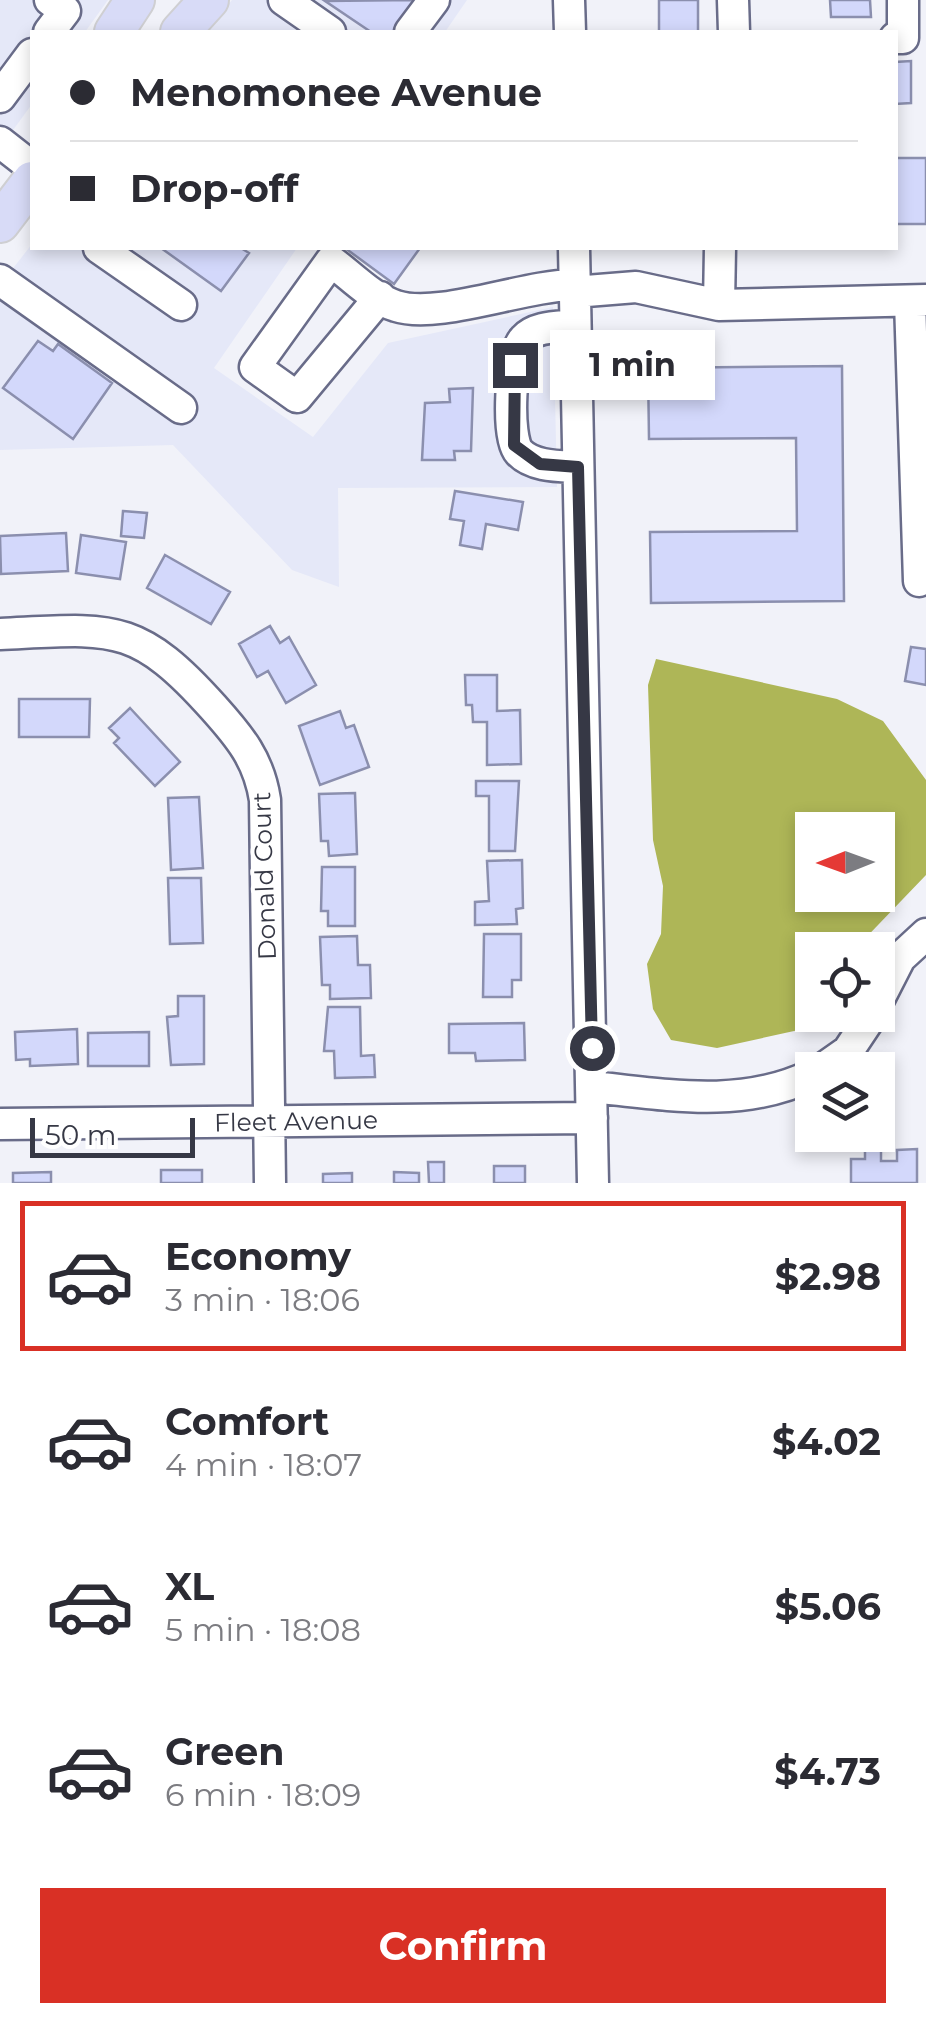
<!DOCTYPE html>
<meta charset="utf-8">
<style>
:root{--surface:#fff;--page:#f2f2f3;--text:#2b2b33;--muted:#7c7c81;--line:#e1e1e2;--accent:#d93025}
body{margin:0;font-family:Montserrat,sans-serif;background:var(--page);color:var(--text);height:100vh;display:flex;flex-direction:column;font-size:38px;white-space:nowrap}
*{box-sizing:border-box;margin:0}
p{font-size:32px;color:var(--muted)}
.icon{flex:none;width:55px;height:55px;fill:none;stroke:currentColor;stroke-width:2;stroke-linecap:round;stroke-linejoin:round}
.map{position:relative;height:1183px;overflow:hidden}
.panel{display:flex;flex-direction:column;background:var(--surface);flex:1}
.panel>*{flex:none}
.guide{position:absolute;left:30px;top:30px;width:868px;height:220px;border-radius:0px;box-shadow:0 5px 15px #0003;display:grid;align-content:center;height:220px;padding:0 40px;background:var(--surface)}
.needle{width:65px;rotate:269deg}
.buttons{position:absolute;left:795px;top:812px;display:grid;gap:20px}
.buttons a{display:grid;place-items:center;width:100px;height:100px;border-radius:0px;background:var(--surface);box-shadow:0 5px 15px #0003;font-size:50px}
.scale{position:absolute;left:30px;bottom:25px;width:165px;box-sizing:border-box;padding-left:10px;border:5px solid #363845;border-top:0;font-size:28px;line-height:35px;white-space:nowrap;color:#363845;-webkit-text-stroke:8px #fff;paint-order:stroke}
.end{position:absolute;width:45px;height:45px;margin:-22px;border:12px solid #363845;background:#fff;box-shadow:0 0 0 5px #fff}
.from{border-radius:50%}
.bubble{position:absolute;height:70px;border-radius:0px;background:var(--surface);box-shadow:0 5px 15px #0003;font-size:32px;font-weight:700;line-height:70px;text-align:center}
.guide b{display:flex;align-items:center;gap:35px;height:95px;font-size:38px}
.guide b+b{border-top:2px solid var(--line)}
.guide i{width:25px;height:25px;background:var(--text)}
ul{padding:18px 0 0;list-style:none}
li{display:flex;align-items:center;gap:30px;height:150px;margin:0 20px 15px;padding:0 20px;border:5px solid transparent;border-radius:0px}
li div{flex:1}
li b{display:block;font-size:38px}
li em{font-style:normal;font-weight:700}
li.active{border-color:var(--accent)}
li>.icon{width:90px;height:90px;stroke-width:1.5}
.primary-button{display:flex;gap:20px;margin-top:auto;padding:20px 40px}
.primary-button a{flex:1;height:115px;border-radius:0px;background:var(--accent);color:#fff;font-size:40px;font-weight:700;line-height:115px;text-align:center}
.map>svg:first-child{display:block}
.built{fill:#e5e8f8}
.water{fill:#aeb657;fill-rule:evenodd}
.building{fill:#d3d8fb;stroke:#8b8fae;stroke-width:2.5}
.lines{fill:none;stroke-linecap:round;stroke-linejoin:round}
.minor-casing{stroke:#696c89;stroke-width:35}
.major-casing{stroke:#cfcfd2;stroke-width:42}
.minor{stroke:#fff;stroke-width:30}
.major{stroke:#d8dbf7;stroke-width:38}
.route{stroke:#363845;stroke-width:12}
.labels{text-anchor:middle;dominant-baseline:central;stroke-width:8;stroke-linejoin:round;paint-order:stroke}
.street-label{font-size:25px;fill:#363845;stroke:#fff}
</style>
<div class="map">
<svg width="926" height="1183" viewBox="0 0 926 1183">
<rect width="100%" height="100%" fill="#f1f2f9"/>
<path class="built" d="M 0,0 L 108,0 L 85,32 L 32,32 L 32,104 L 0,148 Z
M 232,0 L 467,0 L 445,32 L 206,32 Z
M 32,244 L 32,248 L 297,248 L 214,368 L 313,437 L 388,343 L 553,307 L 557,487 L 338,488 L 339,587 L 292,570 L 173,445 L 0,450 L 0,285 Z"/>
<path class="water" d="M 656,659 L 837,699 L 883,721 L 926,780 L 926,875 L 854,950 L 812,950 L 812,1015 L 823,1015 L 817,1026 L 717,1048 L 671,1040 L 653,1009 L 647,964 L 661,934 L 663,886 L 653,840 L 648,685 ZM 812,830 L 878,830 L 878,895 L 812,895 Z"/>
<path class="building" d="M 415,0 L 393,32 L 371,32 L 325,1 Z
M 659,0 L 698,0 L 698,32 L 659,32 Z
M 830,0 L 870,0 L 871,17 L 831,17 Z
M 911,61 L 911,103 L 895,104 L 895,62 Z
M 895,158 L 926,158 L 926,224 L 895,224 Z
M 161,248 L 241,248 L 249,253 L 221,291 Z
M 345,248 L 420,248 L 394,284 Z
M 38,341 L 53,351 L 58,344 L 112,383 L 73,439 L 3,388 Z
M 842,366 L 844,601 L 651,603 L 650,532 L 797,531 L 796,438 L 649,439 L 648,368 Z
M 473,388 L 471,451 L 454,451 L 455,460 L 422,460 L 425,403 L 450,402 L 449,389 Z
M 455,491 L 523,502 L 518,530 L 486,524 L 482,549 L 460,545 L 464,521 L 450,519 Z
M 123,511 L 147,513 L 144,538 L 121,536 Z
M 66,533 L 68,571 L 1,574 L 0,536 Z
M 81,535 L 126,542 L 120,579 L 76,573 Z
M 165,555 L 230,592 L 211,624 L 147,588 Z
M 270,626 L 280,643 L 289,637 L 316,685 L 286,703 L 268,671 L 257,677 L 239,644 Z
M 911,647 L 926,649 L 926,685 L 905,681 Z
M 465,675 L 497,675 L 497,711 L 520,710 L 521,764 L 487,765 L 487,722 L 473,722 L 472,705 L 466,705 Z
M 19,699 L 90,699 L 89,737 L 19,737 Z
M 130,708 L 180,762 L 155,786 L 114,743 L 119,738 L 109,728 Z
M 340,711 L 346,728 L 354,725 L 369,767 L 320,785 L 299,726 Z
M 476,781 L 519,781 L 515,851 L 489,851 L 489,796 L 476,796 Z
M 355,793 L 357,854 L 329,856 L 328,841 L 321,841 L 319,794 Z
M 199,797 L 203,868 L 171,870 L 168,798 Z
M 522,860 L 523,908 L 516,909 L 517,924 L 475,925 L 475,902 L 489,901 L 487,861 Z
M 322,867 L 355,867 L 355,926 L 328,926 L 328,911 L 321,911 Z
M 168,878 L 201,878 L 203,943 L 170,944 Z
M 484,934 L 521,934 L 521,980 L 512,980 L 512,997 L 483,997 Z
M 357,936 L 358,965 L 370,965 L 371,998 L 330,999 L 330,985 L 322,985 L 320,937 Z
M 178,996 L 204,996 L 204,1064 L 171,1065 L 167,1017 L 178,1016 Z
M 328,1007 L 360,1007 L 361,1056 L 374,1055 L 375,1077 L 335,1078 L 334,1051 L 324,1051 Z
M 524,1023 L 525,1060 L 476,1061 L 475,1053 L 449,1053 L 449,1024 Z
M 77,1029 L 78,1064 L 30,1066 L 30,1059 L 16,1060 L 15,1032 Z
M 149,1032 L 149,1066 L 88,1066 L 88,1033 Z
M 865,1149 L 881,1149 L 881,1161 L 897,1161 L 897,1150 L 917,1149 L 917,1183 L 851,1183 L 851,1159 L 865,1159 Z
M 428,1162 L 444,1162 L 444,1183 L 429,1183 Z
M 494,1166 L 525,1166 L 525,1183 L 494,1183 Z
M 161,1170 L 202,1170 L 202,1183 L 161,1183 Z
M 51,1172 L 51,1183 L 13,1183 L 13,1173 Z
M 394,1172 L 419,1173 L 419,1183 L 394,1183 Z
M 352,1173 L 352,1183 L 323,1183 L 323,1174 Z"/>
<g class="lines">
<defs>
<path id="minor" d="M 284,0 L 330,32
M 569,0 L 570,32
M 733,0 L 734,32
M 49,32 L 65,11 L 50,0
M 410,32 L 434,0
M 895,38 L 903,38 L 903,0
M 0,97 L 32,54
M 0,142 L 32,167
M 99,248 L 181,305
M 574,248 L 593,1183
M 0,280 L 181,408
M 574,292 L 636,287 L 719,305 L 926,300
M 380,297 L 297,397 L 255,367 L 331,261 C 350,275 373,299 396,306 C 438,320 525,285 574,285
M 910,301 L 919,581
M 719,305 L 720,248
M 575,325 C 559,327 535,326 524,339 C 510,353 506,438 519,452 C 533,467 560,466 578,467
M 0,634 C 111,629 135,620 213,707 C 240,737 259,760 265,800 L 270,1183
M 878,1001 L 900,958 L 926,934
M 821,1070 L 848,1051 L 872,1015
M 593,1087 C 668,1095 742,1109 812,1075
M 0,1124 L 592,1118"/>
<path id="major" d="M 114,32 L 135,0
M 180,32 L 209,0
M 0,223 L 32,181"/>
</defs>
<use href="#minor" class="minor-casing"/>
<use href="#major" class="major-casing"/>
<use href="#minor" class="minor"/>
<use href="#major" class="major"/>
</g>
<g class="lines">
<path class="route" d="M 515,365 L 514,445 L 540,464 L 578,467 L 592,1048"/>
</g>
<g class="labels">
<g class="street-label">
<text transform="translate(264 876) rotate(-92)">Donald Court</text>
<text transform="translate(296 1121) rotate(-1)">Fleet Avenue</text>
</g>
</g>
</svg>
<div class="buttons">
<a><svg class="needle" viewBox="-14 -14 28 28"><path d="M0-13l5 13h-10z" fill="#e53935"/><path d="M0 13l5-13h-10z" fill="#7c7c81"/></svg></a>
<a><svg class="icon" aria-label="locate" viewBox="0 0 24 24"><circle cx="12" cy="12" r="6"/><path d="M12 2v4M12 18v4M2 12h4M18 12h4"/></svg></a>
<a><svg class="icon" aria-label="layers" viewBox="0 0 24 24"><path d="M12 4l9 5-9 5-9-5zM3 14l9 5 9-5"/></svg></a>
</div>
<div class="scale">50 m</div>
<i class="end from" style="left:592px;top:1048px"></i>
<i class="end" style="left:515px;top:365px"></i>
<div class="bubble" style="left:550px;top:330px;width:165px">1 min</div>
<div class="guide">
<b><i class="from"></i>Menomonee Avenue</b>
<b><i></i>Drop-off</b>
</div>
</div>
<section class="panel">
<ul>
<li class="active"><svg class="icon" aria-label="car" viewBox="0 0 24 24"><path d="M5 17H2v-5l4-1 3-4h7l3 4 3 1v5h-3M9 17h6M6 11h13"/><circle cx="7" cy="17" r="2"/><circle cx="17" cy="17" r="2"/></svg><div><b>Economy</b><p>3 min · 18:06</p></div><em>$2.98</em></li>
<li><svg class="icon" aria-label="car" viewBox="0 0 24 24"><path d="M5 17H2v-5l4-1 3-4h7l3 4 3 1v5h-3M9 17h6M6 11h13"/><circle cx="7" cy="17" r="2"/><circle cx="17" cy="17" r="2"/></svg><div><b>Comfort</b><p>4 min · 18:07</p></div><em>$4.02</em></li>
<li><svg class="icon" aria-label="car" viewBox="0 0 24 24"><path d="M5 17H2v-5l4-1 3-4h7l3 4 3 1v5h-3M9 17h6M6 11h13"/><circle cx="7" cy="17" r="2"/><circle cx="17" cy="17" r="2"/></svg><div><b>XL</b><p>5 min · 18:08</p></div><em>$5.06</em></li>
<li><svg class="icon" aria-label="car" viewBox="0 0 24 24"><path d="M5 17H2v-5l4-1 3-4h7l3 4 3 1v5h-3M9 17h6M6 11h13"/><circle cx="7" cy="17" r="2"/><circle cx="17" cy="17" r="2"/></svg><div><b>Green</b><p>6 min · 18:09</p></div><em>$4.73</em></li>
</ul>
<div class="primary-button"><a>Confirm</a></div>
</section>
